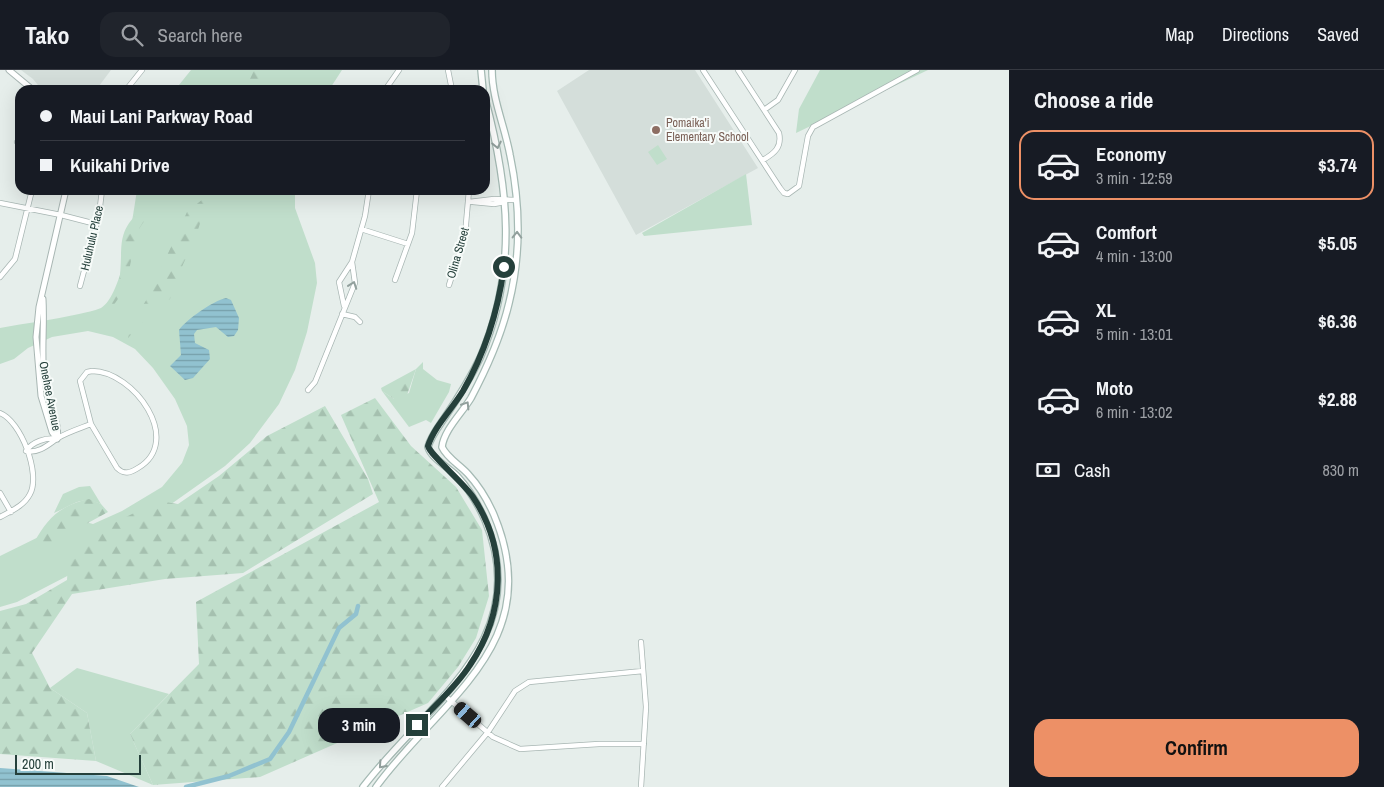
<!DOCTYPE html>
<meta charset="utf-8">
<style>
:root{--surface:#171b24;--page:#20242c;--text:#f1f3f6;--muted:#9ea1a6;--line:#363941;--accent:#ed9066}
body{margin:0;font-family:"Archivo Narrow",sans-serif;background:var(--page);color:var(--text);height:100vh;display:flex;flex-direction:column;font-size:19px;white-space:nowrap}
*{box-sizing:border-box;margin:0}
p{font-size:16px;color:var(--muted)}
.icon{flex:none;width:28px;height:28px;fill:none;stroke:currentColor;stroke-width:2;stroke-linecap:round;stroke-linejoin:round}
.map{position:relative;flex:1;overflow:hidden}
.sheet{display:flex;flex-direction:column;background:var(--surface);width:375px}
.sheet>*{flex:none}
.guide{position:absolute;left:15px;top:15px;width:475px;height:110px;border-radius:15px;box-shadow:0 5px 20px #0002;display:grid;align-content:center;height:110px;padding:0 25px;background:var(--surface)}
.scale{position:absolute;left:15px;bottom:12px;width:126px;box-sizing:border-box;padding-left:5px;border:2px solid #25403b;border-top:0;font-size:14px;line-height:18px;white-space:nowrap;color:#25403b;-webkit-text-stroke:4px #f7fbf9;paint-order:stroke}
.end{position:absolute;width:22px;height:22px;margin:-11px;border:6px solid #25403b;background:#fff;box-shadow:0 0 0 2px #fff}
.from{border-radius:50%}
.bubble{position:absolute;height:35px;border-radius:15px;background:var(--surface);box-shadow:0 5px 20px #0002;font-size:16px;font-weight:700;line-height:35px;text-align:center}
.car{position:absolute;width:15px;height:30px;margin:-15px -8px;border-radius:6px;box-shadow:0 0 4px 1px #0007;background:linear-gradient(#222 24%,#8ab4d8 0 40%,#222 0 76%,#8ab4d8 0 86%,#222 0)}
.guide b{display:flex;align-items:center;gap:18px;height:48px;font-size:19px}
.guide b+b{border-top:1px solid var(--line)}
.guide i{width:12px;height:12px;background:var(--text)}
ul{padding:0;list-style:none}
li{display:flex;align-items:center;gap:15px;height:70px;margin:0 10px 8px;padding:0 15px;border:2px solid transparent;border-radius:15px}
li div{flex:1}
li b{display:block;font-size:19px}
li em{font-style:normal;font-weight:700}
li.current{border-color:var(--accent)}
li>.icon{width:45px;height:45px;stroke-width:1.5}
h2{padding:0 25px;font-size:22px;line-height:60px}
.pay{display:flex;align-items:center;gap:12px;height:55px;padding:0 25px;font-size:19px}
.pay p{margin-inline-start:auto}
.action{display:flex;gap:10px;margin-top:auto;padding:10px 25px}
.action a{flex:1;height:58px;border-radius:15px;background:var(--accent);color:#111;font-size:20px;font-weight:700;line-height:58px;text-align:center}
header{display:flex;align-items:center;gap:30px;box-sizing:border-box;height:70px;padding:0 25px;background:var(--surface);border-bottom:1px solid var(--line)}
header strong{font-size:24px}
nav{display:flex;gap:28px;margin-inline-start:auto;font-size:18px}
.search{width:350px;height:45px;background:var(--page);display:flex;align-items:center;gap:12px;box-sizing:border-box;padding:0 18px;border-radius:15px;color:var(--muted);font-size:19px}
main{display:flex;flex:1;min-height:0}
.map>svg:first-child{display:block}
.built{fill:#d4deda}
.green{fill:#c0decb}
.forest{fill:url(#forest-firs)}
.water{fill:url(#water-rules)}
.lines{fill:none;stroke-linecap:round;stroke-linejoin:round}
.canal{stroke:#91c2d0;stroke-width:4.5}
.minor-casing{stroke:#a8b6b3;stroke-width:6}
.tertiary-casing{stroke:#a8b6b3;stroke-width:7}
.secondary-casing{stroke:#a5bab4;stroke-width:8}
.minor{stroke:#fff;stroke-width:4.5}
.tertiary{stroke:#fff;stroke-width:5}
.secondary{stroke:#fff;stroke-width:5.5}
.oneway{stroke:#92a09d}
.route{stroke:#25403b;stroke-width:6}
.education-dot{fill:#8d6e63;stroke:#f7fbf9;stroke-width:2}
.labels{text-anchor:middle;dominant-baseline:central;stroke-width:4;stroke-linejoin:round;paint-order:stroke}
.education-label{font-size:12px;fill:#785e54;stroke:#f7fbf9;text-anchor:start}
.street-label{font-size:12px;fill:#25403b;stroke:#f7fbf9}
</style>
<header>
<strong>Tako</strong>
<div class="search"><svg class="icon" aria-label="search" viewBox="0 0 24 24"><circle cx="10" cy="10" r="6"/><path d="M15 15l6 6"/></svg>Search here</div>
<nav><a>Map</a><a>Directions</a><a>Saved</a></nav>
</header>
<main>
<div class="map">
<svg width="1009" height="717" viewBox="0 0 1009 717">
<defs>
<pattern id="forest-firs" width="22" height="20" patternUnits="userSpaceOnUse" patternTransform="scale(1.25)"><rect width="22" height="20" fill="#c0decb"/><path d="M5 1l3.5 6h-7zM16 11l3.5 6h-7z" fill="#a5c0af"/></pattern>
<pattern id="water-rules" width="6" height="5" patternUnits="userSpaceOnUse" patternTransform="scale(1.25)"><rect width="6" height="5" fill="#91c2d0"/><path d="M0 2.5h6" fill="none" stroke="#769faa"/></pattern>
</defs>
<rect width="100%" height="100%" fill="#e6eeeb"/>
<path class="built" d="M 21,0 L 111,0 L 96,20 L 42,20 L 33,9 Z
M 589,0 L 695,0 L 758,98 L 636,165 L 557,21 Z"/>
<path class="green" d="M 191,0 L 342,0 L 329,20 L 175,20 Z
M 820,0 L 928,0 L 796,63 L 799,39 Z
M 658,75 L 667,89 L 657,95 L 648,82 Z
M 746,104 L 752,155 L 644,166 L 642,163 Z
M 137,120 L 295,120 L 295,138 L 315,193 L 317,213 L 307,262 L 295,300 L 279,334 L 250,373 L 225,396 L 75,502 L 17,532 L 0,537 L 0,486 L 75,449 L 93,454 L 122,441 L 162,417 L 182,393 L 189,375 L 187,356 L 175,329 L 153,298 L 135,279 L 113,267 L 88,261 L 52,267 L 28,278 L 14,289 L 0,294 L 0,258 C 26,253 53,250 79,244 C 86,242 94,241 101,238 C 123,225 133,145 137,120 Z
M 423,292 L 423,299 L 437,310 L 451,314 L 449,322 L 431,353 L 426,350 L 409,357 L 382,321 L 394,329 L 409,323 L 416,299 Z
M 90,416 L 101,434 C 80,425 73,435 54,443 L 63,424 L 79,417 Z
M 77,598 L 169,624 L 130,664 L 153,715 L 96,691 L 87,643 L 50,618 Z"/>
<path class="forest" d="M 254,0 L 268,0 L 262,20 L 245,20 Z
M 214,120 L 225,120 L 203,144 L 196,166 L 175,212 L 170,229 L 156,237 L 128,268 L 128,258 L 147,229 L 187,142 Z
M 144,137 L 149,144 C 145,151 139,157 137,164 C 129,191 130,224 106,242 C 112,231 119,218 120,205 C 123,172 116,162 144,137 Z
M 416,299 L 405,331 L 394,329 L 382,321 L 381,318 Z
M 375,328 L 411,376 L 456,417 L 482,460 L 489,526 L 476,568 L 458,597 L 428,633 L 260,707 L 153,715 L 130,664 L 199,594 L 196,532 L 379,432 L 341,345 Z
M 325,336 L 368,409 L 373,424 L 243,503 L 165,509 L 72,524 L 32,583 L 50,618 L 87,643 L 96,691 L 0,684 L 0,541 L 26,534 L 67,510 L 68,494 L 106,457 L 158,431 L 178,434 L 219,406 L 267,366 Z
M 89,429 L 101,434 L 108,442 L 66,465 L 60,475 L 45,481 L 34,473 C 47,448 61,435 89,429 Z"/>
<path class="water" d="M 226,228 L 231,230 L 239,248 L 238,260 L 234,266 L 228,267 L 216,257 L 197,260 L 194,264 L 195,273 L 209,280 L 210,289 L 193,308 L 185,310 L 170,296 L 181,285 L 179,260 C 187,249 213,231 226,228 Z
M 0,698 L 107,706 L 139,717 L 0,717 Z"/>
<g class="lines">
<path class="canal" d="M 186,717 L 229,706 L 270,689 L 289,662 L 339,558 L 356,544 L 358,536"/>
<defs>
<path id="minor" d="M 448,0 L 452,20
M 703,0 L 780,118 L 784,123 L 788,124 L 799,116 L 808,66 L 813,57 L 917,0
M 738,0 L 779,63 C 782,77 775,83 763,90
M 126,20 L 142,0
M 385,20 L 399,0
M 764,40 L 778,30 L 795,0
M 17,72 L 20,75
M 469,132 L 494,129 L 516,130
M 473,132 L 494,134 L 505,132
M 0,133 L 61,145 L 96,154
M 361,159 L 408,174
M 0,207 L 15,189 L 32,120
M 395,210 L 412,163 L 417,120
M 449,215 L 465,165 L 469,120
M 80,216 L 99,145 L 102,120
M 344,236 L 339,212 L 352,192 L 365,146 L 369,120
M 342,244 L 355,247 L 360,252
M 92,301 C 134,301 184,371 138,398 C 130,403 124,405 117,398 L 91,354 L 80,311 L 87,302 Z
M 308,320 L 315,312 L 355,213 L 352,192
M 0,343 C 21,351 41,404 30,424 C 24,436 11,441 0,447
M 57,369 C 46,367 32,372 26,381 C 39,384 49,374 58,368 C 68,362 81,358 91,354
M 0,423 L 11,442
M 641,572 L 646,637 L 641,717
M 444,625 L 493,667 L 520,679 L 599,674 L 644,674
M 442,717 L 488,662 L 515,621 L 529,612 L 643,601"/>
<path id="tertiary" d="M 9,0 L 33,20
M 43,229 C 45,263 39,293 48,327 C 51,341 60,354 57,369
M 57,369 L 52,362 L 41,326 L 36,267 L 39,237 L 66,120"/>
<path id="secondary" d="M 481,0 L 483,20
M 363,717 C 426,634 536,570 485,450 C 478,434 469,419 457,406 C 448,397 431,388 428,377 C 431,366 439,356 445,347 C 458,328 470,309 480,288 C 518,200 509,118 485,28
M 376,717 C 440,629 548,574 494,445 C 488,431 479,416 468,404 C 460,395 447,388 442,377 C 444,360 462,343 471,328 C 487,298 501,267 509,233 C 521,185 520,133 510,85 C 505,57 492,29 492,0"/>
</defs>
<use href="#minor" class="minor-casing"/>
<use href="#tertiary" class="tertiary-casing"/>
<use href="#secondary" class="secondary-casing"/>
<use href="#minor" class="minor"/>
<use href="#tertiary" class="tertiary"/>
<use href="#secondary" class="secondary"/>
</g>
<defs><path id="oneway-chevron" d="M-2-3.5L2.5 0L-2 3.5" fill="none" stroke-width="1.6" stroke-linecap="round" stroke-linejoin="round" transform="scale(1.25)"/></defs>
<g class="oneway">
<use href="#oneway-chevron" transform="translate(497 75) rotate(78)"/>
<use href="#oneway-chevron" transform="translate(517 165) rotate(-89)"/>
<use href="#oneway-chevron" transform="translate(353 215) rotate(-70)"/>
<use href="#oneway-chevron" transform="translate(466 335) rotate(-58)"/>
<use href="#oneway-chevron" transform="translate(382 695) rotate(132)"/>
</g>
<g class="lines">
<path class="route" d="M 417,655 C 434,636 456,617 470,595 C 505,543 508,480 473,427 C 464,413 430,385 428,376 C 434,357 452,339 463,321 C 485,283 498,241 504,197"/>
</g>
<circle class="education-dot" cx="656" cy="60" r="5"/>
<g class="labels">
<g class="education-label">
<text x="666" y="53">Pomaika'i<tspan x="666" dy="14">Elementary School</tspan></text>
</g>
<g class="street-label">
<text transform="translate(92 168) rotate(-77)">Huluhulu Place</text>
<text transform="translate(458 183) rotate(-74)">Olina Street</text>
<text transform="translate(50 326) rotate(79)">Onehee Avenue</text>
</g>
</g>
</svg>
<div class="scale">200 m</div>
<i class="end from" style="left:504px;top:197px"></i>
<i class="end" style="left:417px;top:655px"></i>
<div class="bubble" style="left:318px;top:638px;width:82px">3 min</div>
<i class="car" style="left:468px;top:645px;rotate:311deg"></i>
<div class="guide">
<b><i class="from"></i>Maui Lani Parkway Road</b>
<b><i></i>Kuikahi Drive</b>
</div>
</div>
<section class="sheet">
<h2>Choose a ride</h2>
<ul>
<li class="current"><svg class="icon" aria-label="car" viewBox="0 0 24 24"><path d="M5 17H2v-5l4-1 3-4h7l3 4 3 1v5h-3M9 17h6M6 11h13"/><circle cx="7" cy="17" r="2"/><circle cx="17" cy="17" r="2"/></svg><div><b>Economy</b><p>3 min · 12:59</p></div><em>$3.74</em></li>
<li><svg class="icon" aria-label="car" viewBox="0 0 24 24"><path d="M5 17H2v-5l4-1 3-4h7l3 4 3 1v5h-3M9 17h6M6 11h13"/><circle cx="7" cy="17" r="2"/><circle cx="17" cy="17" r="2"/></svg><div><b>Comfort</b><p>4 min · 13:00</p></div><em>$5.05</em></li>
<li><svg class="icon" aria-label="car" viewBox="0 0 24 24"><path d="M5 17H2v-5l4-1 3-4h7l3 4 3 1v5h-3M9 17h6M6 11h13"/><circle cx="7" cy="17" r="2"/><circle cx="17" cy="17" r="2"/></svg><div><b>XL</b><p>5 min · 13:01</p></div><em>$6.36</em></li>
<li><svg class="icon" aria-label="car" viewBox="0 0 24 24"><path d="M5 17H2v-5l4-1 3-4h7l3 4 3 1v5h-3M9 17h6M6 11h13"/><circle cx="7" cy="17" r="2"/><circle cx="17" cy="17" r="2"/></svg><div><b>Moto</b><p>6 min · 13:02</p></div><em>$2.88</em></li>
</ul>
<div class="pay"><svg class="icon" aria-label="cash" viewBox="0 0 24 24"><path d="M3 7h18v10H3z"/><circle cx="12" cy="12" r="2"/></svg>Cash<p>830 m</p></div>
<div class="action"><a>Confirm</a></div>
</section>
</main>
